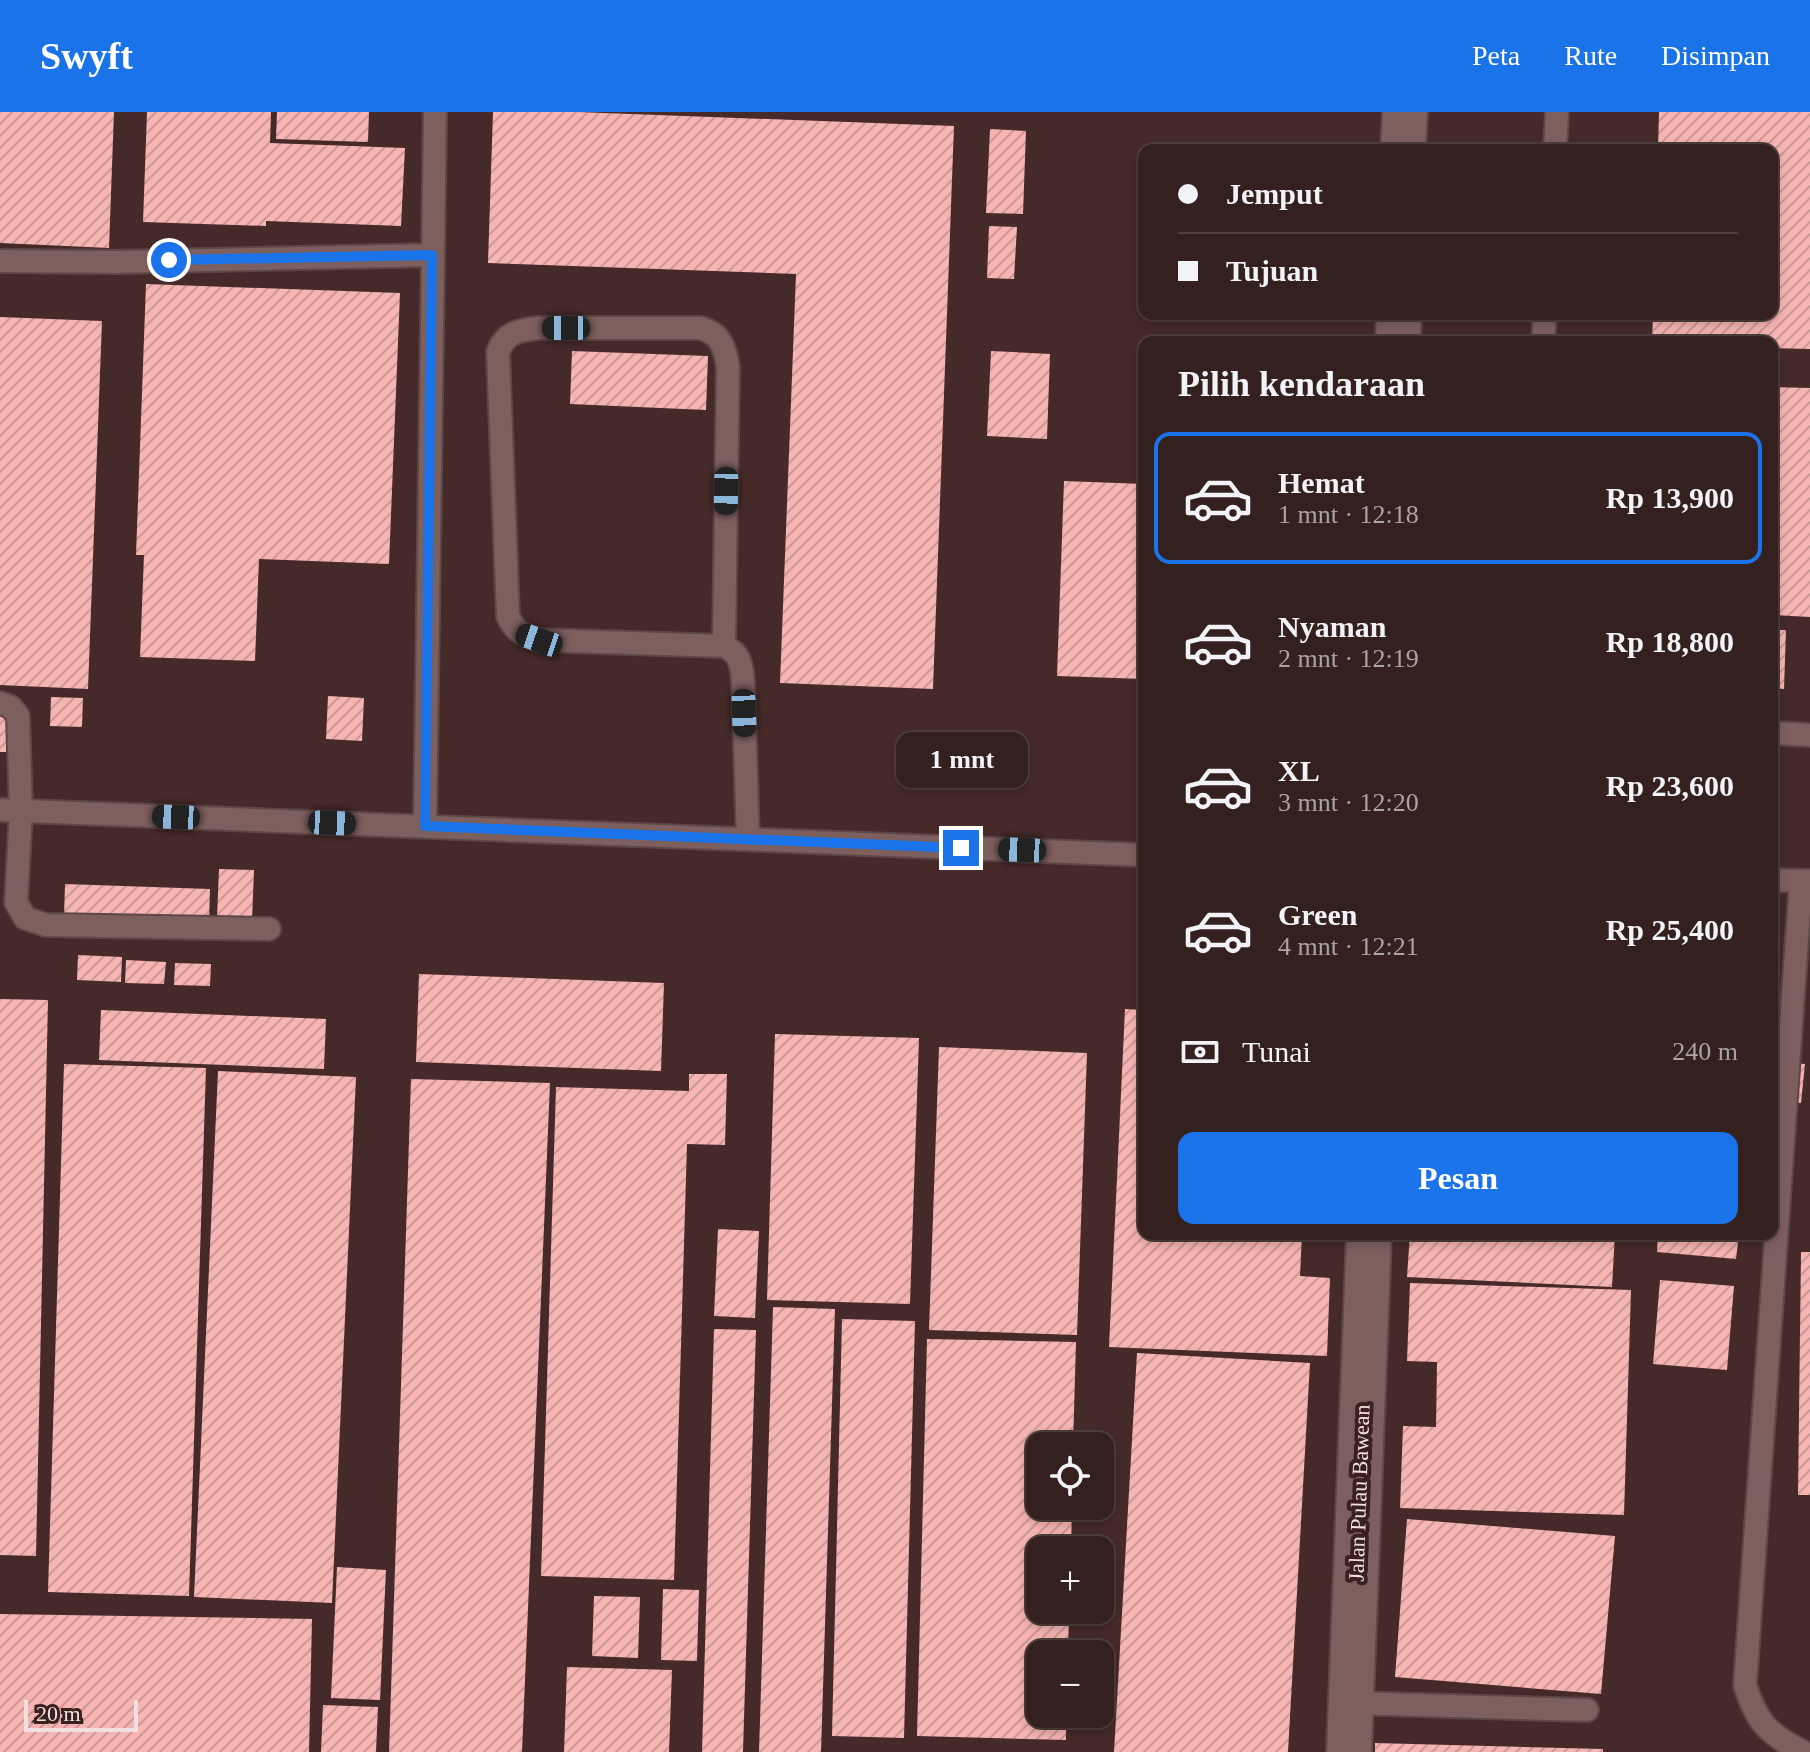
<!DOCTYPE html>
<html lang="id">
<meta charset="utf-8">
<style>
:root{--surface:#34201f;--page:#3c2828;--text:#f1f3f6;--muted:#a9a3a4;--line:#4e3e3d;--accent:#1a73e8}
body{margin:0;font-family:"Times New Roman",serif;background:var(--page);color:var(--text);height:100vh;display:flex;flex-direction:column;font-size:30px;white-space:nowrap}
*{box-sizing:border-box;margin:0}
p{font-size:26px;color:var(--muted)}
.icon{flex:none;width:44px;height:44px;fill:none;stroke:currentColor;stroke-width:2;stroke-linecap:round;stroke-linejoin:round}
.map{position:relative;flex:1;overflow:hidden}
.side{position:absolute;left:1138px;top:224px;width:640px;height:904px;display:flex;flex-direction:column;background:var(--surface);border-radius:16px;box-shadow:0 4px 12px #0003,0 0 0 2px var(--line)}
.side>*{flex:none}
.banner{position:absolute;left:1138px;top:32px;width:640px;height:176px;border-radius:16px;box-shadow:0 4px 12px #0003,0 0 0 2px var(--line);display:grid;align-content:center;height:176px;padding:0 40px;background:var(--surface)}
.buttons{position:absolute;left:1026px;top:1320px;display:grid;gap:16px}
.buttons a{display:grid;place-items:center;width:88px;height:88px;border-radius:16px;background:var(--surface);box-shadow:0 4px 12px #0003,0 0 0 2px var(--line);font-size:40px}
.scale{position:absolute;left:24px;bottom:20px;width:114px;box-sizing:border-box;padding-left:8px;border:4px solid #f2e0df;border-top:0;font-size:22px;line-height:28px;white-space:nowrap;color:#f2e0df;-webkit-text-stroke:6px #3a2020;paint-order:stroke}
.end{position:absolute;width:36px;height:36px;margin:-18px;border:10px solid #1a73e8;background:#fff;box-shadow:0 0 0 4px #fff}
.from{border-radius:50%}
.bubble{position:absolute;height:56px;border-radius:16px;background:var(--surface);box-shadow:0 4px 12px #0003,0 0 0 2px var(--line);font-size:26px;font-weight:600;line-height:56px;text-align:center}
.car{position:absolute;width:24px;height:48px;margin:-24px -12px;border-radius:10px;box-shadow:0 0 6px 2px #0007;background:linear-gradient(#222 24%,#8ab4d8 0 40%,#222 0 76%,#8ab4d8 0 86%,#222 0)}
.banner b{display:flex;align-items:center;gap:28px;height:76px;font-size:30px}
.banner b+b{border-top:2px solid var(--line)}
.banner i{width:20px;height:20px;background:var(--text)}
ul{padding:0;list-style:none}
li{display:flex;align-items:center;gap:24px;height:132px;margin:0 16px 12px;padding:0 24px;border:4px solid transparent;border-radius:16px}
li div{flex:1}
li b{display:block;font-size:30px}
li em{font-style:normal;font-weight:600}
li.active{border-color:var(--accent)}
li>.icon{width:72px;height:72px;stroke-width:1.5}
h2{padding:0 40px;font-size:36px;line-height:96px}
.pay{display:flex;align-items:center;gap:20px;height:88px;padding:0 40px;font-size:30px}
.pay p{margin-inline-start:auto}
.primary-button{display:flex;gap:16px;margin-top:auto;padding:16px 40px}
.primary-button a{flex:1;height:92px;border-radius:16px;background:var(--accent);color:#fff;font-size:32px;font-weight:600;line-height:92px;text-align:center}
header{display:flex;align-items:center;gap:48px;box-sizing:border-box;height:112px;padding:0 40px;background:var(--accent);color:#fff}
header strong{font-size:38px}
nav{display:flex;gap:44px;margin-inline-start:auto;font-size:28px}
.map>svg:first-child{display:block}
.building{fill:url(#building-hatch)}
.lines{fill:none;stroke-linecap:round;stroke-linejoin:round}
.service-casing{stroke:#5e4847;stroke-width:26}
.minor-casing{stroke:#5e4847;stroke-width:48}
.service{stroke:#7d5f5e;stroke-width:22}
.minor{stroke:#7d5f5e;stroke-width:44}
.route{stroke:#1a73e8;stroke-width:10}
.labels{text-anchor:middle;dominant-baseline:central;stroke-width:8;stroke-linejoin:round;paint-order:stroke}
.street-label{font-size:22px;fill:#f2e0df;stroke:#3a2020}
</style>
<header>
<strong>Swyft</strong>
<nav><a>Peta</a><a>Rute</a><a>Disimpan</a></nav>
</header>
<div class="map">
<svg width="1810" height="1640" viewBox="0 0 1810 1640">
<defs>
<pattern id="building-hatch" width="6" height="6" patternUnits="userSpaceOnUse" patternTransform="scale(2)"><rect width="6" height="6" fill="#f6b4b2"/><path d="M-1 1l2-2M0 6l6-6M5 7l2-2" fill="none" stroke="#cb9896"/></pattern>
</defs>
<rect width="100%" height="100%" fill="#452a29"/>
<path class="building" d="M 0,0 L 114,0 L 109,136 L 0,131 Z
M 147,0 L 271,0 L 270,31 L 405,36 L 401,114 L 266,109 L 266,114 L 143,110 Z
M 277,0 L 369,0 L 368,30 L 276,27 Z
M 493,0 L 578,0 L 954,14 L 933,577 L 780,571 L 796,162 L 488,151 Z
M 1659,0 L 1810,0 L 1810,237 L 1772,236 L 1772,230 L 1652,230 L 1653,202 L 1772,202 L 1772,38 L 1658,38 Z
M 990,17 L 1026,19 L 1023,102 L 986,101 Z
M 989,114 L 1017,115 L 1014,167 L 987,166 Z
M 146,172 L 400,181 L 389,452 L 259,447 L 255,549 L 140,545 L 144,443 L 136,443 Z
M 0,205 L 102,209 L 88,577 L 0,573 Z
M 572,239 L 708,244 L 706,298 L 570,292 Z
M 991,239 L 1050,242 L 1047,327 L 987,324 Z
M 1772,275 L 1810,276 L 1810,505 L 1772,503 Z
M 1064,369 L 1144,372 L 1144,567 L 1057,564 Z
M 1772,518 L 1786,518 L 1784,577 L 1772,576 Z
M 328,584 L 364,586 L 362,629 L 326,627 Z
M 51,585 L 83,586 L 82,615 L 50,614 Z
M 0,599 L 7,599 L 6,640 L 0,640 Z
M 219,757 L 254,758 L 252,808 L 217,806 Z
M 65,772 L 210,777 L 209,810 L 64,805 Z
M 78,843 L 122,845 L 121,870 L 77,868 Z
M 126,848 L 166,850 L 164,872 L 125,871 Z
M 175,851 L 211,852 L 210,874 L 174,873 Z
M 419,862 L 664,871 L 661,959 L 416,950 Z
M 0,887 L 48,888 L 36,1444 L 0,1443 Z
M 1125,897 L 1144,898 L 1144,1122 L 1302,1122 L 1300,1164 L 1330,1166 L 1327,1244 L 1109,1235 Z
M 101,898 L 326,907 L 324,957 L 99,948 Z
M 775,922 L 919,926 L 910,1192 L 767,1188 Z
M 939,935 L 1087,941 L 1077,1223 L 929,1218 Z
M 1792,951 L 1805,952 L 1801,991 L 1788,990 Z
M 64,952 L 206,956 L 189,1484 L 48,1480 Z
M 218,959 L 356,965 L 332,1491 L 194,1485 Z
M 689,962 L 727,962 L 725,1033 L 687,1032 L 674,1468 L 541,1464 L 556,975 L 689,979 Z
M 411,967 L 550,971 L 522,1640 L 389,1640 Z
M 718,1117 L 759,1119 L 755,1206 L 714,1204 Z
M 1410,1122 L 1615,1122 L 1612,1175 L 1407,1165 Z
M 1658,1122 L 1739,1122 L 1736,1147 L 1657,1140 Z
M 1801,1140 L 1810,1140 L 1810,1383 L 1798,1383 Z
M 1660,1168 L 1734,1174 L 1727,1258 L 1653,1252 Z
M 1410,1171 L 1631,1178 L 1624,1403 L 1400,1396 L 1403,1314 L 1436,1315 L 1437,1250 L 1407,1249 Z
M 773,1195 L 835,1197 L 821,1640 L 759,1640 Z
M 842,1207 L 915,1209 L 904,1626 L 832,1624 Z
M 714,1217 L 756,1218 L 743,1640 L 702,1640 Z
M 927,1227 L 1076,1230 L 1073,1334 L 1040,1334 L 1040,1394 L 1072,1394 L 1071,1438 L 1040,1438 L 1040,1498 L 1069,1498 L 1068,1542 L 1040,1542 L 1040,1602 L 1066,1602 L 1066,1628 L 917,1624 Z
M 1137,1241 L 1310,1251 L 1288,1640 L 1114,1640 Z
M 1407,1407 L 1615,1424 L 1601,1582 L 1395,1565 Z
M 337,1455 L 386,1458 L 380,1588 L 331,1586 Z
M 663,1477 L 699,1478 L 697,1549 L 661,1548 Z
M 594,1484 L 640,1485 L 638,1546 L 592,1544 Z
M 0,1502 L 312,1507 L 309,1640 L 0,1640 Z
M 567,1555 L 672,1558 L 669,1640 L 564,1640 Z
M 323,1593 L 378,1595 L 376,1640 L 321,1640 Z
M 1375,1631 L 1603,1637 L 1603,1640 L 1375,1640 Z"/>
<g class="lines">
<defs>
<path id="service" d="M 1555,38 L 1557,0
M 0,149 L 115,150 L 432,143
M 1543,230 L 1545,202
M 724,534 L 728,255 C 725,236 721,221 700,216 L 539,216 C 520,218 505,220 498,240 L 508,504 C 515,520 523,523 539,528 L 724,534 C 741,542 741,552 743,569 L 748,727
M 0,591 L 11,595 L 18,604 L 21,699 L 16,790 L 25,806 L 46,813 L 269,817
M 1772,621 L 1810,623
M 0,698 L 1144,743
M 425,714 L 435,0
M 1772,768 L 1810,769
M 1801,769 L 1745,1573 C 1757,1611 1768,1622 1803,1640
M 1351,1591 L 1587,1598"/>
<path id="minor" d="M 1403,38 L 1405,0
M 1398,230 L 1399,202
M 1349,1640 L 1369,1122"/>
</defs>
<use href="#service" class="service-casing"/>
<use href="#minor" class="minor-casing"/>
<use href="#service" class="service"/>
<use href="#minor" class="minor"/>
</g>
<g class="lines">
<path class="route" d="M 169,148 L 432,143 L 425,714 L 961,736"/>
</g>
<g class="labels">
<g class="street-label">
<text transform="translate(1359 1381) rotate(-88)">Jalan Pulau Bawean</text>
</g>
</g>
</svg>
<div class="buttons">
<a><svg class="icon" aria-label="locate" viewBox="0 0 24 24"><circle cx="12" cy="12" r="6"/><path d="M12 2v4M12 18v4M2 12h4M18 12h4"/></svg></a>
<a>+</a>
<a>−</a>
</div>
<div class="scale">20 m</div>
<i class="end from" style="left:169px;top:148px"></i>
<i class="end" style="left:961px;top:736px"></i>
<div class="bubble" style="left:896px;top:620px;width:132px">1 mnt</div>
<i class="car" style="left:566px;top:216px;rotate:270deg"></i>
<i class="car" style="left:726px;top:379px;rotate:181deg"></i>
<i class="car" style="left:539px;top:528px;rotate:289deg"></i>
<i class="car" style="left:744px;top:601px;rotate:178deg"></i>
<i class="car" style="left:176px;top:705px;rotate:272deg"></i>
<i class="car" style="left:332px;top:711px;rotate:92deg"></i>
<i class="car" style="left:1022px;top:738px;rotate:272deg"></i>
<div class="banner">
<b><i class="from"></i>Jemput</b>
<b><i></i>Tujuan</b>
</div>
<section class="side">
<h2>Pilih kendaraan</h2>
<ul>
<li class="active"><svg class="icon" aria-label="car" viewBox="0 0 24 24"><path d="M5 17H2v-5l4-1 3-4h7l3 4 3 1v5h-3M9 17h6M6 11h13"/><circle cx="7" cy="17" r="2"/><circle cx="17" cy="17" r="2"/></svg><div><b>Hemat</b><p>1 mnt · 12:18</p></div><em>Rp 13,900</em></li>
<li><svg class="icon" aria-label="car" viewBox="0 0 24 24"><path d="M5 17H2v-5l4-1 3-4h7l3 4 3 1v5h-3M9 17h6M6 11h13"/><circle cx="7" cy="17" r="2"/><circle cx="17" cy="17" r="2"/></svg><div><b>Nyaman</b><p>2 mnt · 12:19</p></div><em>Rp 18,800</em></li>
<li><svg class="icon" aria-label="car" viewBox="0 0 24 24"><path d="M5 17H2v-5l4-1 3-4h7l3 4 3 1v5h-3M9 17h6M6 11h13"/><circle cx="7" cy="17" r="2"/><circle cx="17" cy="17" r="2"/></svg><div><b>XL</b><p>3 mnt · 12:20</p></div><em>Rp 23,600</em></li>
<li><svg class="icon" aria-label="car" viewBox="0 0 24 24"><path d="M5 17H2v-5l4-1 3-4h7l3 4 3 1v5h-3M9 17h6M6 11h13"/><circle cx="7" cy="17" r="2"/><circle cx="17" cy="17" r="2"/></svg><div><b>Green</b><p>4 mnt · 12:21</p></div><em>Rp 25,400</em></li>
</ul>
<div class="pay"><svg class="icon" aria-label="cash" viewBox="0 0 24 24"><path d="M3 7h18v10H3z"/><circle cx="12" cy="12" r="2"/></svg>Tunai<p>240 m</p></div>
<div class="primary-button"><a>Pesan</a></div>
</section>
</div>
